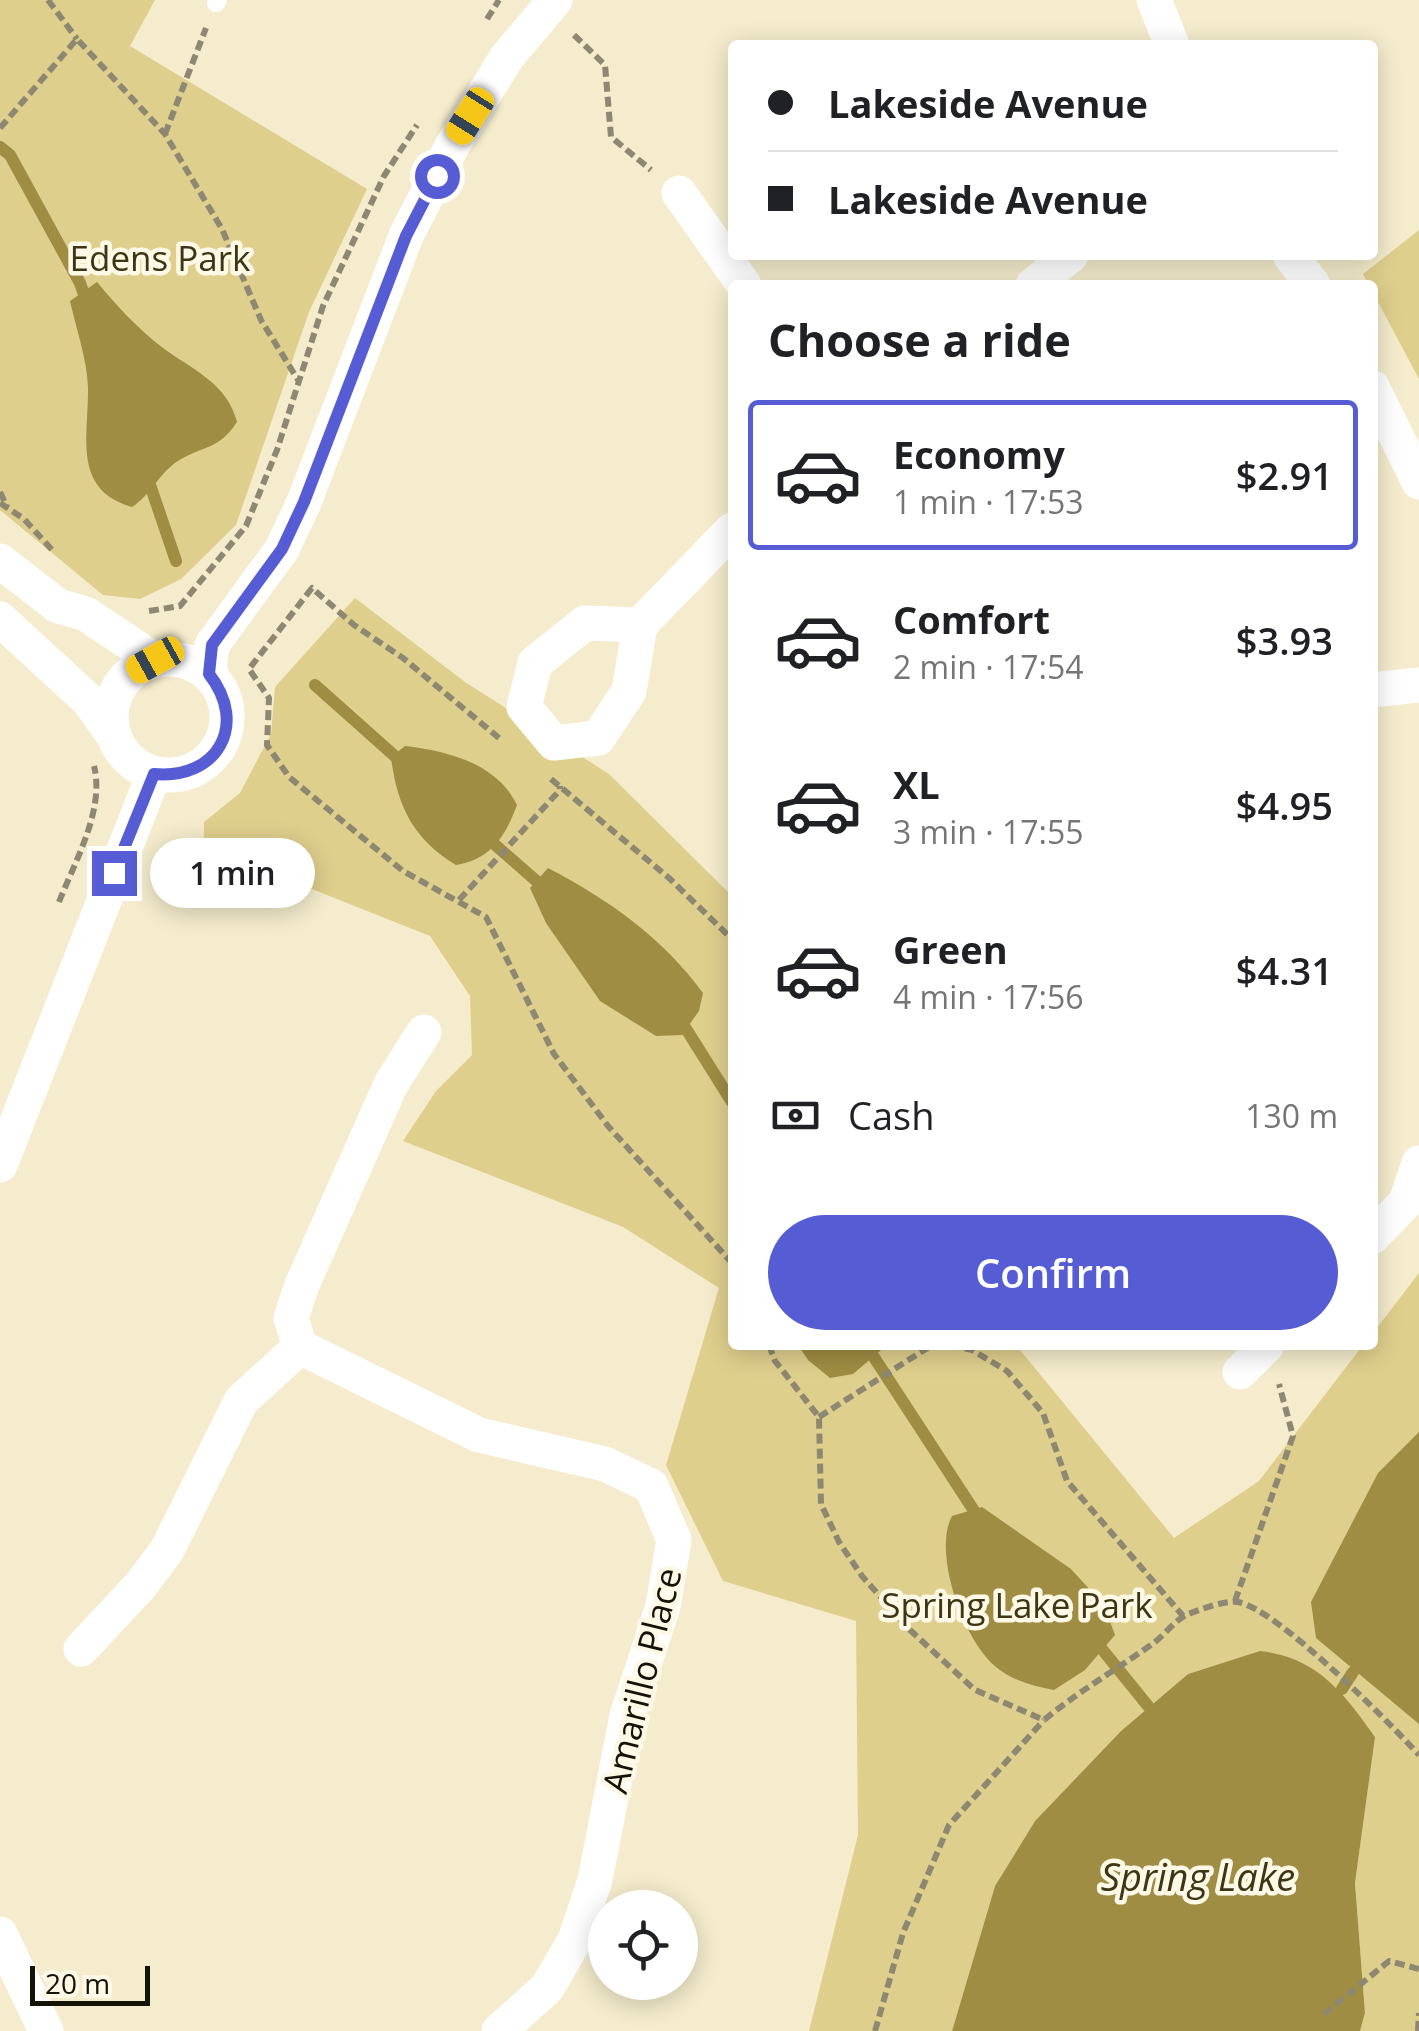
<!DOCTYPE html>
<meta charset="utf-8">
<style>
:root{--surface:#fff;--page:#f6f6f6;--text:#202124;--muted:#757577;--line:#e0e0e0;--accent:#565dd4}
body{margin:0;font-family:"Open Sans",sans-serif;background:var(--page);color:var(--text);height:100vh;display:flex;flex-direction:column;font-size:38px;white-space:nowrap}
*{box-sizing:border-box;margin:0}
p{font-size:32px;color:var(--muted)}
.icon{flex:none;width:55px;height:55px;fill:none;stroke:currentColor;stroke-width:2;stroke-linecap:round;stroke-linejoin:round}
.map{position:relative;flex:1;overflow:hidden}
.side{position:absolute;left:728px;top:280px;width:650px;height:1070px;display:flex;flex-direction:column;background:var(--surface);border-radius:10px;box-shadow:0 5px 25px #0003}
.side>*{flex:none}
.top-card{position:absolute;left:728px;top:40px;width:650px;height:220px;border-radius:10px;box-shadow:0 5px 25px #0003;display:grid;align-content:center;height:220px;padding:0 40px;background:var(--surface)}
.controls{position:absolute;left:588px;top:1890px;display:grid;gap:20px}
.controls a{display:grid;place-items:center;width:110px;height:110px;border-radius:50%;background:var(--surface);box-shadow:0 5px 25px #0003;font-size:50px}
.scale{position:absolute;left:30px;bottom:25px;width:120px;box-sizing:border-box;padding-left:10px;border:5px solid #151308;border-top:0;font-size:28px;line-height:35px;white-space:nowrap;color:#151308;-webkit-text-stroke:8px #fef9e6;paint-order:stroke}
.end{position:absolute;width:45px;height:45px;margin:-22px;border:12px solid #565dd4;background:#fff;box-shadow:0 0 0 5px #fff}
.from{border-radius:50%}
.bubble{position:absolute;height:70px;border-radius:35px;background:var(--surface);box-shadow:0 5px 25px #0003;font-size:32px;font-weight:600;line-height:70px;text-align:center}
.car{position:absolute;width:30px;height:60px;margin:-30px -15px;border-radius:12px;box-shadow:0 0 8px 2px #0007;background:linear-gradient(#f5c518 24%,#345 0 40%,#f5c518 0 76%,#345 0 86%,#f5c518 0)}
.top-card b{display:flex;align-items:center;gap:35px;height:95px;font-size:38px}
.top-card b+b{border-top:2px solid var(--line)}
.top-card i{width:25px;height:25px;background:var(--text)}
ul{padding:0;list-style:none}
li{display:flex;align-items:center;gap:30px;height:150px;margin:0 20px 15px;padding:0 20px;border:5px solid transparent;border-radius:10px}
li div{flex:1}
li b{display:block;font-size:38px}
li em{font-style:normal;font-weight:600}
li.on{border-color:var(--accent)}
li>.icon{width:90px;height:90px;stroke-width:1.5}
h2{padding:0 40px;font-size:45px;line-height:120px}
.pay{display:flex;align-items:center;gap:25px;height:110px;padding:0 40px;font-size:38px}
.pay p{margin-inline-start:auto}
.button{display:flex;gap:20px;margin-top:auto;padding:20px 40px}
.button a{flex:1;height:115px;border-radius:60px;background:var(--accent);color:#fff;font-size:40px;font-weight:600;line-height:115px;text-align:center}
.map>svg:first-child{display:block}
.green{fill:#dfcf8d}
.water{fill:#9f8d43}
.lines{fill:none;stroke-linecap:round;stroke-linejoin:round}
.stream{stroke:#9f8d43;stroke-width:12}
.path{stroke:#8e8872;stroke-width:6;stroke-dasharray:10 5;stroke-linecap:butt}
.lane{stroke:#fff;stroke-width:18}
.street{stroke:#fff;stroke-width:35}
.route{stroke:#565dd4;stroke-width:12}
.labels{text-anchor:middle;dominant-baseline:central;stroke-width:9;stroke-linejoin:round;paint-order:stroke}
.park-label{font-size:35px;fill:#3d3513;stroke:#fef9e6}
.street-label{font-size:35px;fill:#151308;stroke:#fef9e6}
.water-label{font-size:38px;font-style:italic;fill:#3d3514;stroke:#fef9e6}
</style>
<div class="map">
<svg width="1419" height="2031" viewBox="0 0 1419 2031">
<rect width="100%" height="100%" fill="#f4eccc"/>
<path class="green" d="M 0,0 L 155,0 L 130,46 L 367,189 L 309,312 L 236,525 L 181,579 L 140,599 L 103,595 L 0,510 Z
M 1419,230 L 1419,379 L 1363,274 Z
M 355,598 L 465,682 L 609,774 L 732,896 L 732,1345 L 1016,1345 L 1174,1538 L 1259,1481 L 1363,1345 L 1372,1345 L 1373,1333 L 1419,1273 L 1419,2031 L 1360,2031 L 1365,2013 L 1355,1883 L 1375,1736 L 1261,1651 L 1188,1674 L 1121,1731 L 1035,1821 L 995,1886 L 952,2031 L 809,2031 L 858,1835 L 856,1621 L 723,1581 L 666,1465 L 719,1288 L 623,1227 L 403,1141 L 436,1091 L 472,1055 L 470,996 L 430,936 L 204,846 L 204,822 L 240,793 L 271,734 L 275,687 Z"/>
<path class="water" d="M 97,282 C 117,306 138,329 163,348 C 193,370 227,383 237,422 C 218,451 203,445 178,461 C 159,473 151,495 132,507 C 71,490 89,435 88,387 C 87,359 76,328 70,301 Z
M 405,746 C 447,751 497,763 517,805 C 505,837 491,859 456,865 C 413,839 397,806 391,757 Z
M 548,868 C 609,900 662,937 703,993 L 699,1011 L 682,1035 L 656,1036 L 600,1001 L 546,923 L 530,888 Z
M 798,1345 L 887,1345 L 853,1374 L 830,1378 L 808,1360 Z
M 1419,1432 L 1419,1724 L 1316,1638 L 1311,1602 L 1378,1473 Z
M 982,1507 L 1071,1569 L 1104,1605 L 1115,1635 L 1085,1670 L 1054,1690 C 1034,1686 1013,1681 996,1667 C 964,1641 932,1553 952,1516 Z
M 1260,1651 C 1317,1657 1344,1693 1375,1737 L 1355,1883 L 1365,2013 L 1360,2031 L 952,2031 L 995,1886 L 1035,1821 L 1121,1731 L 1188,1674 Z"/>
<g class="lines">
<path class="stream" d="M 0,147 L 10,155 L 80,283 L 88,306
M 147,476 L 176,561
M 315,685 L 407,767
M 485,836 L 549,892
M 678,1016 L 732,1102
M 866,1345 L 982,1523
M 1093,1638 L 1148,1706
M 1342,1689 L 1353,1672"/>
<path class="path" d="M 48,0 L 77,39
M 487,19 L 499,0
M 574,35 L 605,65 L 611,137 L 651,170
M 0,128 L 77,39 L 165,134 L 222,229 L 261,320 L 298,380
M 165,134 L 206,28
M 0,492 L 7,507
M 0,503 L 24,519 L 54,552
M 149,611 L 180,606 L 246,526 L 277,450 L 323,306 L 384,176 L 417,125
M 499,738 L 403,658 L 354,625 L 312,588 L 249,669 L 269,698 L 267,745 L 289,777 L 403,871 L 486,917 L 554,1054 L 608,1126 L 732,1263
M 551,779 L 669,878 L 732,939
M 459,900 L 560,790 L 560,786
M 59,902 C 75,861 105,810 94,766
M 769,1345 L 775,1361 L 819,1417 L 821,1504 L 839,1542 L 862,1576 L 910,1630 L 975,1690 L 1044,1720 C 1078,1692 1115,1670 1151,1645 C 1163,1637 1173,1622 1186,1615 C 1198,1610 1225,1600 1238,1602 C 1277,1609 1389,1722 1419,1755
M 950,1345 L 972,1350 L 1007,1371 L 1043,1413 L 1067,1481 L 1183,1616
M 819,1417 L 932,1345
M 1235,1601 L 1293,1436 L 1279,1384
M 1324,2014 L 1389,1961 L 1419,1969
M 875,2031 L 903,1933 L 949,1825 L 1044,1720
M 1418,2031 L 1419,2013"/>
<path class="lane" d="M 216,3 L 218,0"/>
<path class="street" d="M 1154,0 L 1172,45
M 679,193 L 744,285
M 1290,255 L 1313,285
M 1033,285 L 1071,255
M 1372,387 L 1419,482
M 0,561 L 58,606 L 86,614 L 155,660
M 0,619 L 89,701 L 114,736
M 640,625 L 585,623 L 535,663 L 524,707 L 554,743 L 598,738 L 629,691 L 640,625 L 732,530
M111 717a58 58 0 1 1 116 0a58 58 0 1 1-116 0Z
M 209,674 L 212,645 L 282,549 L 304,502 L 406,236 L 452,146 L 507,57 L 555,0
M 1372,690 L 1419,685
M 424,1032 L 391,1084 L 302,1285 L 291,1318 L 300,1347 L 479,1435 L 605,1464 L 651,1486 L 674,1540 L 663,1606 L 627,1716 L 595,1880 L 575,1940 L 547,1988 L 499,2031
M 0,1165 L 154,774
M 1372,1237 L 1406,1202 L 1419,1163
M 1240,1372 L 1267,1345
M 81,1649 L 140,1586 L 167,1550 L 241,1401 L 300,1347
M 0,1934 L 46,2031"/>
</g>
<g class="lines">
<path class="route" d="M 114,873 L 154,774 C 217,780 249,725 209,674 L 212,645 L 282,549 L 304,502 L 406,236 L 437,176"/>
</g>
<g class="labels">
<g class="park-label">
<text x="160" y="257">Edens Park</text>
<text x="1017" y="1604">Spring Lake Park</text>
</g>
<g class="street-label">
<text transform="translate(641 1680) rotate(-76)">Amarillo Place</text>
</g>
<g class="water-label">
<text x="1198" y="1876">Spring Lake</text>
</g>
</g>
</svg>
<div class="controls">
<a><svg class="icon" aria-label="locate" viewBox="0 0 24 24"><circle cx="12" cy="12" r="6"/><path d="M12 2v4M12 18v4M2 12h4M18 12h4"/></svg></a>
</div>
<div class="scale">20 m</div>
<i class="end from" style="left:437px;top:176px"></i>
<i class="end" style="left:114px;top:873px"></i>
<div class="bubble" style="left:150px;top:838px;width:165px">1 min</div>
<i class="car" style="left:470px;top:116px;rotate:212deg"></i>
<i class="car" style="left:155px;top:660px;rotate:241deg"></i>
<div class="top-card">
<b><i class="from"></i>Lakeside Avenue</b>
<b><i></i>Lakeside Avenue</b>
</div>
<section class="side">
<h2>Choose a ride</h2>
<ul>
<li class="on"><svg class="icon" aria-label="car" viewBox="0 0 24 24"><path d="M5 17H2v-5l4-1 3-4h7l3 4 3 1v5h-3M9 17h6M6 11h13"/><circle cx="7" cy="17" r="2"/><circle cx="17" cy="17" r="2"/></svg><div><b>Economy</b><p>1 min · 17:53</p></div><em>$2.91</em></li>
<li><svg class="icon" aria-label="car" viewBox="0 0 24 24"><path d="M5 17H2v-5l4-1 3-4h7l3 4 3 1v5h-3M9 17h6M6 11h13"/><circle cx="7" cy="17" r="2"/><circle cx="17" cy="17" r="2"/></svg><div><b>Comfort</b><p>2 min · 17:54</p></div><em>$3.93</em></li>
<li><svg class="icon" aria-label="car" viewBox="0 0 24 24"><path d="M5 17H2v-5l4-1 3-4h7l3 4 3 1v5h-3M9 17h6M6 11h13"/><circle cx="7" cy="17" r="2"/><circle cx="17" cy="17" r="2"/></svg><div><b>XL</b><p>3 min · 17:55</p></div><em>$4.95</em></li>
<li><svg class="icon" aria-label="car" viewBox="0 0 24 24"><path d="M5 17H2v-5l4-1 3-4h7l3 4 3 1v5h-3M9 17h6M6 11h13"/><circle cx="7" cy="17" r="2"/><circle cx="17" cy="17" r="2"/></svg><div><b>Green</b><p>4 min · 17:56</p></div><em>$4.31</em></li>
</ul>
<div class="pay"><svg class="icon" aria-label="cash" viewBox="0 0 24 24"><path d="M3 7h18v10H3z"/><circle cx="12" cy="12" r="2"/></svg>Cash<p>130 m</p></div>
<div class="button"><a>Confirm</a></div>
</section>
</div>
